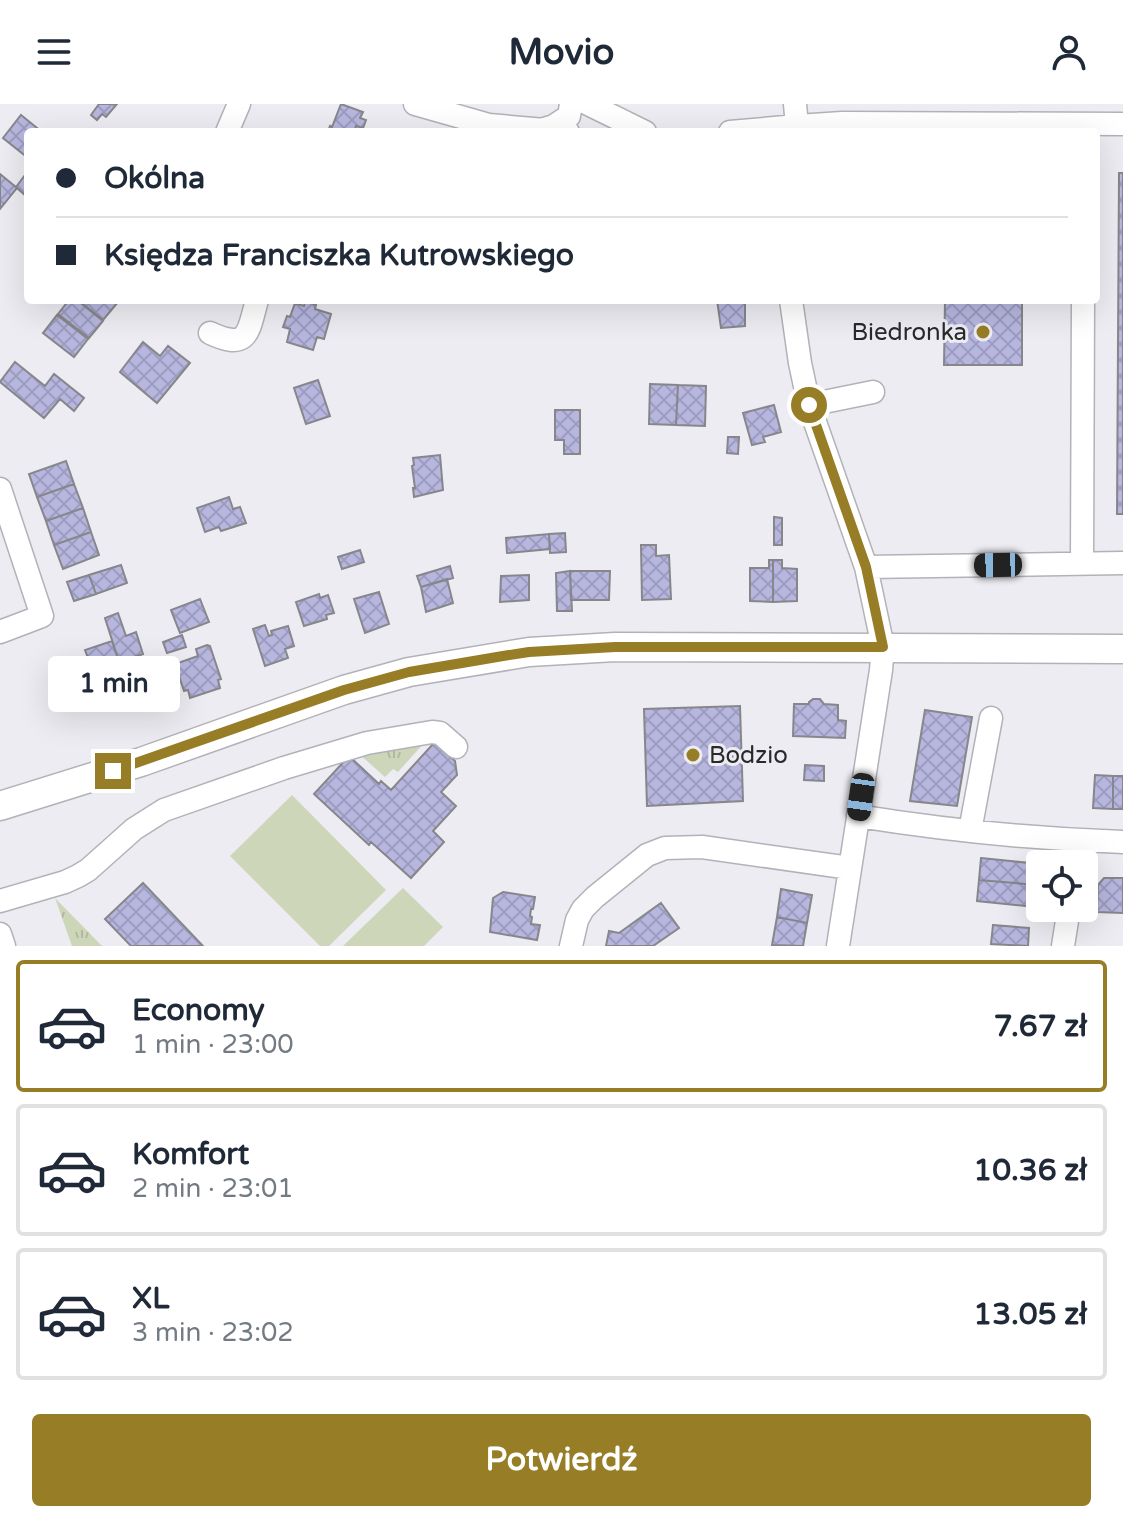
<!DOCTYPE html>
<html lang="pl">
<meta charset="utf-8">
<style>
:root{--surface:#fff;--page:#f2f2f3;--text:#1f2937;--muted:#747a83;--line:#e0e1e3;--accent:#977d25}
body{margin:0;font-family:"Varela Round",sans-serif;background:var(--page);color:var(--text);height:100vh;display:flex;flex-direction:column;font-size:30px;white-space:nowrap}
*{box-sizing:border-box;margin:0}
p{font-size:26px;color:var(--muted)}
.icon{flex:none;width:44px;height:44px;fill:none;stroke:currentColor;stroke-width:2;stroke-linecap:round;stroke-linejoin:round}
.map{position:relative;height:842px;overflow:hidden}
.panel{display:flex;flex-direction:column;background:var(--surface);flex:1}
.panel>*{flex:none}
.guide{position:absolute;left:24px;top:24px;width:1076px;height:176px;border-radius:8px;box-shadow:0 8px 32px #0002;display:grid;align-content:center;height:176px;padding:0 32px;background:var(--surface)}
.fabs{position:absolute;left:1026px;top:746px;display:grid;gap:16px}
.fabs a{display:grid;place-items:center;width:72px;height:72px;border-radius:8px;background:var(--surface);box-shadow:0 8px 32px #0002;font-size:40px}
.end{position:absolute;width:36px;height:36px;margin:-18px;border:10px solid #977d25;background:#fff;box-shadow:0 0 0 4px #fff}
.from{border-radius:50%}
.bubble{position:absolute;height:56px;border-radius:8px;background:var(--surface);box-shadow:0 8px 32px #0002;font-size:26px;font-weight:800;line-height:56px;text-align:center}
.car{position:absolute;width:24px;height:48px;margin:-24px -12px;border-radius:10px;box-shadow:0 0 6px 2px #0007;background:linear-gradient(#222 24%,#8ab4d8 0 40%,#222 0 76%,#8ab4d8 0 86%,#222 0)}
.guide b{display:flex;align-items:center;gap:28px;height:76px;font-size:30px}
.guide b+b{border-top:2px solid var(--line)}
.guide i{width:20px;height:20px;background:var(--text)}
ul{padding:14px 0 0;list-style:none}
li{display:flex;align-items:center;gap:24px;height:132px;margin:0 16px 12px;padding:0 16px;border:4px solid var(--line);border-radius:8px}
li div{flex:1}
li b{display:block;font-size:30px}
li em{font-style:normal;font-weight:800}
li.selected{border-color:var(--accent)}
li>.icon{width:72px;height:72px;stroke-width:1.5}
.button{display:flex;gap:16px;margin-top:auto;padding:16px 32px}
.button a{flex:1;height:92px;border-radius:8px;background:var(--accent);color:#fff;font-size:32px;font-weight:800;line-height:92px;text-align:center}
header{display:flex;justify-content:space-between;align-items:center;height:104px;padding:0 32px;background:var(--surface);font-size:36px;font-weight:800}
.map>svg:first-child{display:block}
.grass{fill:url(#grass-tufts)}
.garden{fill:#ced6b9}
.building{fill:url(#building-cross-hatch);stroke:#86868b;stroke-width:2}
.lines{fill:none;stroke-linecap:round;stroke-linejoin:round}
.minor-casing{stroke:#b2b2b8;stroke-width:25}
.major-casing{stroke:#b2b2b8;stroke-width:31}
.minor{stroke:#fff;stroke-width:22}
.major{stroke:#fff;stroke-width:28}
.route{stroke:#977d25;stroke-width:10}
.poi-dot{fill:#977d25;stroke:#ececf2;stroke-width:3}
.labels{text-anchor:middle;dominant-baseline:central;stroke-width:6;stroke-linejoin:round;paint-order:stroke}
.poi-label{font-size:24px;fill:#29292b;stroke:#ececf2;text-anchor:end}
</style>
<header><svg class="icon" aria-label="menu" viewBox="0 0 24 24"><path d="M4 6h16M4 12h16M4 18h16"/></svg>Movio<svg class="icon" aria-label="person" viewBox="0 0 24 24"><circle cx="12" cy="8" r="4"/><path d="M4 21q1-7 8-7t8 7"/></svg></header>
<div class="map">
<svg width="1123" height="842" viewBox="0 0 1123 842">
<defs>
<pattern id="grass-tufts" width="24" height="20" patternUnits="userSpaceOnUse" patternTransform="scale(2)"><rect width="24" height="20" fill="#ced6b9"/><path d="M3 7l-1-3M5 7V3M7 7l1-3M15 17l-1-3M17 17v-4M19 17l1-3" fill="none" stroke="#b1b89f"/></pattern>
<pattern id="building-cross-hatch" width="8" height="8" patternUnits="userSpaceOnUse" patternTransform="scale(2)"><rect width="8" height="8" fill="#b7b6df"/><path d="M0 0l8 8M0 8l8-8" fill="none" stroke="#9d9cc0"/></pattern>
</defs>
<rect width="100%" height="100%" fill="#ececf2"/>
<path class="grass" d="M 424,639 L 398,668 L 393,665 L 385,673 L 358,649 Z
M 55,794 L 102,842 L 72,842 Z"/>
<path class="garden" d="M 292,691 L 386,786 L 329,842 L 320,842 L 230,752 Z
M 403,784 L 443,823 L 424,842 L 343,842 Z"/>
<path class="building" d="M 99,0 L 117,0 L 106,13 L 102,10 L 97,16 L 91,11 Z
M 341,0 L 363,8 L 360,14 L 366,16 L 363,24 L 356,22 L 354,28 L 328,28 L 330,22 L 332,23 Z
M 21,11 L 42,28 L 28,28 L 28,54 L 3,34 Z
M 1119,69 L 1123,69 L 1123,410 L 1117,410 Z
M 0,70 L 17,84 L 0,105 Z
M 25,71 L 28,73 L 28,90 L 26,92 L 16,83 Z
M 69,196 L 77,196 L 103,217 L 89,234 L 58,210 Z
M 78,196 L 116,196 L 118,198 L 103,216 Z
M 717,196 L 745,196 L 745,222 L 721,224 Z
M 945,196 L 1022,196 L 1022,261 L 944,261 Z
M 305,197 L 316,201 L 315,205 L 331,210 L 324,235 L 317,233 L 313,246 L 287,238 L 290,225 L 283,223 L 287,212 L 290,213 L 295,199 L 304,202 Z
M 57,211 L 88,235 L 74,253 L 43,229 Z
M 143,238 L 160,252 L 168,242 L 190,259 L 157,299 L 120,268 Z
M 15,258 L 45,282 L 54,270 L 84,294 L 74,307 L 60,295 L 44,314 L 0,278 Z
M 318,276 L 330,312 L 306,320 L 294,284 Z
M 650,280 L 678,281 L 676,321 L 649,320 Z
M 678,281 L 706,282 L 705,322 L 676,321 Z
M 774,301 L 781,328 L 763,333 L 765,338 L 752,341 L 743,309 Z
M 555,306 L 580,306 L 580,350 L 564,350 L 564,336 L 555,336 Z
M 728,333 L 739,333 L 738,350 L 727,349 Z
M 440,351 L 443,386 L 414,393 L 413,384 L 415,384 L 412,362 L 414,361 L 413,354 Z
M 66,357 L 74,380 L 37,393 L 29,370 Z
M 74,380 L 83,404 L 46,417 L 37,393 Z
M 229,393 L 233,405 L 240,403 L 246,419 L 221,427 L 219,423 L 205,428 L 197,404 Z
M 83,404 L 91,428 L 54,441 L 46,417 Z
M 774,413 L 782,414 L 782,441 L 774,441 Z
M 91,428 L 99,451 L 63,465 L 54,441 Z
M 565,429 L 566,448 L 550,449 L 549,430 Z
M 549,430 L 550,445 L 507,449 L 506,434 Z
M 641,441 L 656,441 L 656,452 L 669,451 L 671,495 L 642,496 Z
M 360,446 L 364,458 L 342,465 L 338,453 Z
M 769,456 L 773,456 L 773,498 L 750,497 L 750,464 L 769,464 Z
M 773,456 L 782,456 L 782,464 L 797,465 L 797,497 L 773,498 Z
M 121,461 L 127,479 L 96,490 L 89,471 Z
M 450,462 L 453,474 L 421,483 L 417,472 Z
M 570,467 L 610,467 L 609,496 L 571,496 Z
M 570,467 L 572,507 L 557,507 L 556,469 Z
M 89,471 L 96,490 L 74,497 L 67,478 Z
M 529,471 L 529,496 L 500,498 L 501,472 Z
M 447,475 L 453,499 L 426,508 L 421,483 Z
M 379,488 L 389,520 L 365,529 L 354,495 Z
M 319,490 L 320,494 L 328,491 L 334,509 L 326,511 L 327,515 L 304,522 L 296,498 Z
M 200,495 L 209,518 L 180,529 L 171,506 Z
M 118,509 L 126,532 L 136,528 L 143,550 L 119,558 L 105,514 Z
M 265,521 L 269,532 L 272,531 L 271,527 L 288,522 L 294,542 L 285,545 L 288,554 L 265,562 L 253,525 Z
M 182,531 L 186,543 L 167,549 L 163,538 Z
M 112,537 L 119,558 L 93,567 L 85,546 Z
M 207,541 L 210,542 L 221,575 L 218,576 L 220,584 L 190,594 L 188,586 L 184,587 L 175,560 L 198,552 L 196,545 Z
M 813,595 L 820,595 L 824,600 L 838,601 L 838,616 L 846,617 L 845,634 L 793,632 L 794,600 L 809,600 L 809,598 Z
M 740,602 L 743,697 L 647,702 L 644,605 Z
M 925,606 L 972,613 L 957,702 L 910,697 Z
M 434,639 L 455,657 L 457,671 L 441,688 L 456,702 L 433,727 L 444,738 L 411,774 L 371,738 L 369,741 L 314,690 L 349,652 L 379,680 L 381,677 L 391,686 Z
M 805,661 L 824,662 L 824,677 L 804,676 Z
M 1095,671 L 1113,672 L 1113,705 L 1093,704 Z
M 1113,672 L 1123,672 L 1123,705 L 1113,705 Z
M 981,754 L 1039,760 L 1037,781 L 979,776 Z
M 1104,774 L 1123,774 L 1123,809 L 1097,808 L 1098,781 Z
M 979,776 L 1037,781 L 1035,803 L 977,797 Z
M 143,779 L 203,842 L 131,842 L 105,815 Z
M 781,785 L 812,791 L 807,819 L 777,813 Z
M 503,788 L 535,793 L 533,805 L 531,805 L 530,812 L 532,813 L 531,820 L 540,821 L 537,836 L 490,828 L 493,794 Z
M 661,799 L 679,824 L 653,842 L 606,842 L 609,827 L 619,829 Z
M 777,813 L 807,819 L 803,842 L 772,841 Z
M 993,821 L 1029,824 L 1028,842 L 991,840 Z"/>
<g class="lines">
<defs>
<path id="minor" d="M 415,0 L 489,21 L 568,28
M 588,0 L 645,28
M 795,0 L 797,22 L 842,19 L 1123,20
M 544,25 L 554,22 L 569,12 L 571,0
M 227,28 L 239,0
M 730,28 L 797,22 L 797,28
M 791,196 L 800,259 L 809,301 L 866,463 L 883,543 L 881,566 L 838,842
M 210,229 C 249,247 248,228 257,196
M 809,301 L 873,288
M 0,385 L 42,512 L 0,528
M 1082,459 L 1083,196
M 866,463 L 1123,459
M 858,712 C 945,726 1035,735 1123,738
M 970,727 L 991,614
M 1077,760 L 1080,737
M 0,797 L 65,778 L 78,772 L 88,766 L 134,725 L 164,706 L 284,664 L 367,639 L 432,628 L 440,629 L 456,643
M 0,830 L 4,842
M 571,842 L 577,816 L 583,805 L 595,793 L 647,751 L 665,744 L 702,743 L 850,764
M 1063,842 L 1069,804"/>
<path id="major" d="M 0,702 L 141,658 L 344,586 L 409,568 L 529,548 L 615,543 L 1123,545"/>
</defs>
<use href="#minor" class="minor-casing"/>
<use href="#major" class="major-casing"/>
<use href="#minor" class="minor"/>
<use href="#major" class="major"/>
</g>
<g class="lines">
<path class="route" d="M 113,667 L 344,586 L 409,568 L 503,552 L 529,548 L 615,543 L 883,543 L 866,463 L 809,301"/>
</g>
<g class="poi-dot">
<circle cx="983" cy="228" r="8"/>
<circle cx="693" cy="651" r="8"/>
</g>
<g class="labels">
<g class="poi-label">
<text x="967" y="228">Biedronka</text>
<text x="709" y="651" text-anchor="start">Bodzio</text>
</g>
</g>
</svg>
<div class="fabs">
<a><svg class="icon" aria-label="locate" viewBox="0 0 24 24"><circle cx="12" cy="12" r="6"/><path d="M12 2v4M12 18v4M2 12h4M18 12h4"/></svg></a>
</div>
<i class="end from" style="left:809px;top:301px"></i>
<i class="end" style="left:113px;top:667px"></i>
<div class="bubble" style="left:48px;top:552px;width:132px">1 min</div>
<i class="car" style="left:998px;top:461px;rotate:269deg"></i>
<i class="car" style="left:861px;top:693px;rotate:188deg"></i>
<div class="guide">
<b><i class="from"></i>Okólna</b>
<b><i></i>Księdza Franciszka Kutrowskiego</b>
</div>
</div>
<section class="panel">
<ul>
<li class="selected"><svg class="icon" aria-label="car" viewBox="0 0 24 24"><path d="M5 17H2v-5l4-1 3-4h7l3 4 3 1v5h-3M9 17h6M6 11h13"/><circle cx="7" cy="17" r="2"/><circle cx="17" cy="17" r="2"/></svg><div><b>Economy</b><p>1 min · 23:00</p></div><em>7.67 zł</em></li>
<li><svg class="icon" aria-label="car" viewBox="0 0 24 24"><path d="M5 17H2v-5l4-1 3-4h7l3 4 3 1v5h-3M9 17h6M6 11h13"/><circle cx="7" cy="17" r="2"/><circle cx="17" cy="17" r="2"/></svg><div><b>Komfort</b><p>2 min · 23:01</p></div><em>10.36 zł</em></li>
<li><svg class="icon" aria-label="car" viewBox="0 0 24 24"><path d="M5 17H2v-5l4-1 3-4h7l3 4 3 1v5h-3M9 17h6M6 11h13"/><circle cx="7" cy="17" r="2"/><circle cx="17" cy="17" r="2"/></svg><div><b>XL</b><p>3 min · 23:02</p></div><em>13.05 zł</em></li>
</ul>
<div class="button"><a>Potwierdź</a></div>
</section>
